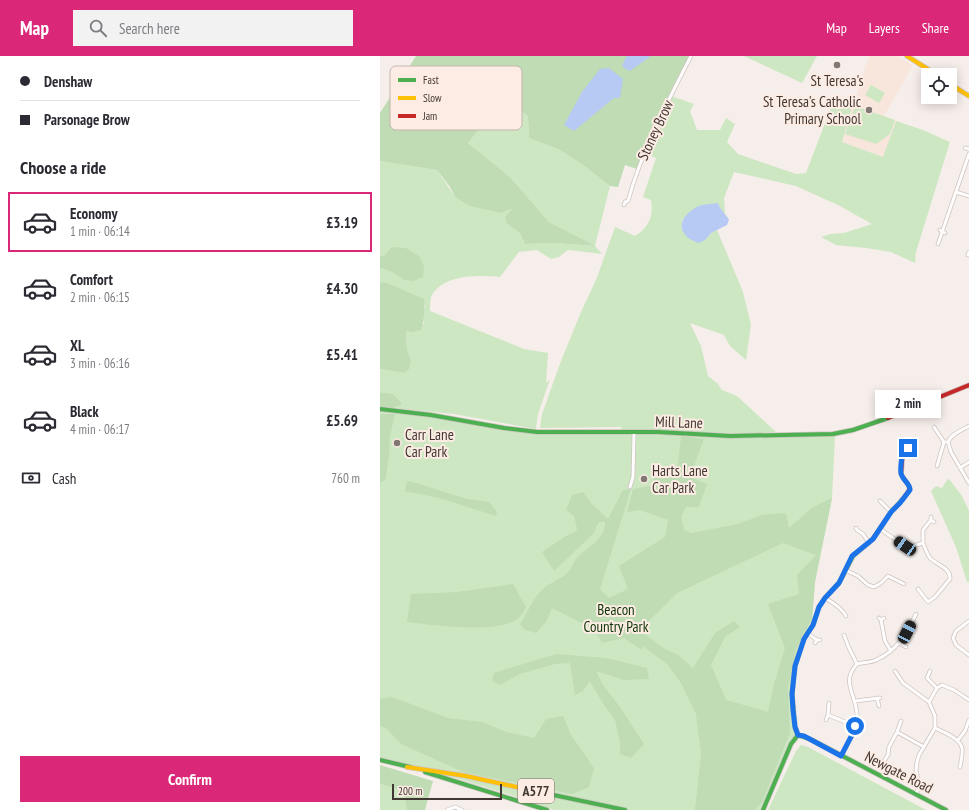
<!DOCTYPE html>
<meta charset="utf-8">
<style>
:root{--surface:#fff;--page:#f2f2f3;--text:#2b2b33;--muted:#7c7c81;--line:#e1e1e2;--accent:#db2777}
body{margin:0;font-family:"PT Sans Narrow",sans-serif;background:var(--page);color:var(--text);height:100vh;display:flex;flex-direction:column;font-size:15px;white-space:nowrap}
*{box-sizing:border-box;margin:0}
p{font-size:13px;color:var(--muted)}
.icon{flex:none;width:22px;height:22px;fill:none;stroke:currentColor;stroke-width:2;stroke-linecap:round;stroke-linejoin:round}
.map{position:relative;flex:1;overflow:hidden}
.side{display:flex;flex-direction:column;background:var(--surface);width:380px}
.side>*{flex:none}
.top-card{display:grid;align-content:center;height:88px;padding:0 20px;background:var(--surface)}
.controls{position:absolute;left:541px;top:12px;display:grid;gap:8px}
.controls a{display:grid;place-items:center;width:36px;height:36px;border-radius:0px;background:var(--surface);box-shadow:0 2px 10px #0003;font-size:20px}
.scale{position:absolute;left:12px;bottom:10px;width:110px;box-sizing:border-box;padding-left:4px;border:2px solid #423833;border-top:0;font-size:11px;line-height:14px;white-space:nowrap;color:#423833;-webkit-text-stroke:3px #fcece4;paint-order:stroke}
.end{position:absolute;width:18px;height:18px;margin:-9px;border:5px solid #1a73e8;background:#fff;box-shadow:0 0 0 2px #fff}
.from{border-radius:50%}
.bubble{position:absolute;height:28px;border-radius:0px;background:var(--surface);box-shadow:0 2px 10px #0003;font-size:13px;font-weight:700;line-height:28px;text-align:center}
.car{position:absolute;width:12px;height:24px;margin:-12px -6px;border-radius:5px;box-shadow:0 0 3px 1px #0007;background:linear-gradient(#222 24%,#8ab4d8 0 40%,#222 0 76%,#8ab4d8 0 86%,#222 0)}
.top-card b{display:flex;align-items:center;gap:14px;height:38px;font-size:15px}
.top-card b+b{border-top:1px solid var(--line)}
.top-card i{width:10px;height:10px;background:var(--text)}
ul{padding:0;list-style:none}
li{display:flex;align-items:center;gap:12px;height:60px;margin:0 8px 6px;padding:0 12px;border:2px solid transparent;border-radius:0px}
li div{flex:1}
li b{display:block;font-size:15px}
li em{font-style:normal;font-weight:700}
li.selected{border-color:var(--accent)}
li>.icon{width:36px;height:36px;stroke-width:1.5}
h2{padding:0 20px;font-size:18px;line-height:48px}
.pay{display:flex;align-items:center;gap:10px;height:44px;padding:0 20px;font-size:15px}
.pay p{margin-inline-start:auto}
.button{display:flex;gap:8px;margin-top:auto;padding:8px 20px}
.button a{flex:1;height:46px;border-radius:0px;background:var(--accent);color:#fff;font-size:16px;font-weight:700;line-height:46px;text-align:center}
header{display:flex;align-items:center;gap:24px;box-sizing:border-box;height:56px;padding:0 20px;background:var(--accent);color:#fff}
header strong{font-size:19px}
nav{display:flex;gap:22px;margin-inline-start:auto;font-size:14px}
.search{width:280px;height:36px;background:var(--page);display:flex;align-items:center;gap:10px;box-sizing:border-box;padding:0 14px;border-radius:0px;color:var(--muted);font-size:15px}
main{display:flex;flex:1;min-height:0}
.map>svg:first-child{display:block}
.built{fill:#f8e6dc}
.green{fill:#cde7c2}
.forest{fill:#bfdcb4;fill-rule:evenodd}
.water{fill:#b6caf3}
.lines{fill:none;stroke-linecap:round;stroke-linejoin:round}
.street-casing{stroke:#cdc4c0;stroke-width:4.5}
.fast-casing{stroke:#cdc4c0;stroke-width:5.5}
.slow-casing{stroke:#cdc4c0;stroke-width:5.5}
.jam-casing{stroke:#cdc4c0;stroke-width:5.5}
.street{stroke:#fefcfc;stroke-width:3}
.fast{stroke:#4caf50;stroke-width:4}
.slow{stroke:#ffc107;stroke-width:4}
.jam{stroke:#c62828;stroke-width:4}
.route{stroke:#1a73e8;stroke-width:5}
.poi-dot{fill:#817873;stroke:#fcece4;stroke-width:1.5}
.labels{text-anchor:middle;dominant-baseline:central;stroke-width:4;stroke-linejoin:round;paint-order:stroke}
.shield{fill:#fcece4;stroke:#7a6e68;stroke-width:1}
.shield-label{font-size:14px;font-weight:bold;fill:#423833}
.poi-label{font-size:15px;fill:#423833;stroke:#fcece4;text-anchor:start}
.street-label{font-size:15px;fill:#423833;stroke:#fcece4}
.park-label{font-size:15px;fill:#0e3606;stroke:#fcece4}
.key{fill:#fcece4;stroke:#c4b6af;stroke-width:1}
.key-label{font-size:11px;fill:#423833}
</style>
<header>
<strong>Map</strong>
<div class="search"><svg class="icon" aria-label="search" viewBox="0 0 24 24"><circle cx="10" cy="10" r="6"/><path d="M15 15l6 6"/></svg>Search here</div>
<nav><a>Map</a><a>Layers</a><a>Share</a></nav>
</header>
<main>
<section class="side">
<div class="top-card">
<b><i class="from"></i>Denshaw</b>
<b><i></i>Parsonage Brow</b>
</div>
<h2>Choose a ride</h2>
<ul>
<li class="selected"><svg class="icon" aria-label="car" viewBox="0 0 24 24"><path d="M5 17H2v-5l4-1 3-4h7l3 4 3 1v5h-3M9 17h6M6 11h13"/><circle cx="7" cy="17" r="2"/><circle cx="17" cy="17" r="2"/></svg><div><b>Economy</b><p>1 min · 06:14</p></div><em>£3.19</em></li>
<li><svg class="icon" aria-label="car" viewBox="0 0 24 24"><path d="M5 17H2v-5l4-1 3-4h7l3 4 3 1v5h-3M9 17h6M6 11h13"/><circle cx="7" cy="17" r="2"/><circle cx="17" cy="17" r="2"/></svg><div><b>Comfort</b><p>2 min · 06:15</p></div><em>£4.30</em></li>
<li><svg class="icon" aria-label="car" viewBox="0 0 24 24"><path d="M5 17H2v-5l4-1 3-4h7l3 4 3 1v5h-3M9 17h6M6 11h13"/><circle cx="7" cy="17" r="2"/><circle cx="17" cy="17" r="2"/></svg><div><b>XL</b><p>3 min · 06:16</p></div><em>£5.41</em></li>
<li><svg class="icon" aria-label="car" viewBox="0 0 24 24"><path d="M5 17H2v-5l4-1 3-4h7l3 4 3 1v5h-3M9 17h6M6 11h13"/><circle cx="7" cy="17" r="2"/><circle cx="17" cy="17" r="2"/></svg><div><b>Black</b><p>4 min · 06:17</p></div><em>£5.69</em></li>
</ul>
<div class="pay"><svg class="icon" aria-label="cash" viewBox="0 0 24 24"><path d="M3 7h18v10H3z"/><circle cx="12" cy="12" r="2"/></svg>Cash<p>760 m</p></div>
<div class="button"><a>Confirm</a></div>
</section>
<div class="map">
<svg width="589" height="754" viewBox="0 0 589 754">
<rect width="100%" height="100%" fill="#f6eeea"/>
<path class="built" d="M 489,0 L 517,0 L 533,9 L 504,60 L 516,65 L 504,101 L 461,86 Z"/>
<path class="green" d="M 364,0 L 437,0 L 422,27 Z
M 491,29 L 505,37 L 499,47 L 485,39 Z
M 126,38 L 148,61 L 149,82 L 178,93 L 203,109 L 230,130 L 215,190 L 222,198 L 188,194 L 179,201 L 171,203 L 157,194 L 139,196 L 120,221 C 100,219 64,218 52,239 C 50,243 50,250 50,255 L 144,293 L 168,297 L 166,327 L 170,323 L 158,358 L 156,373 L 74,358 L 13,352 L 23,348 L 13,338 L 0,336 L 0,313 L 24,317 L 31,304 L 27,293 L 26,274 L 44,268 L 43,260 L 45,249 C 31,240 17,229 0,226 L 0,212 L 12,216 L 24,224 L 4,200 L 0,199 L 0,105 L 57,114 L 75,141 L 121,157 L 133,153 L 125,161 L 127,168 L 140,177 L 145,188 L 176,187 L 213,190 L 169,166 L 130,121 L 88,87 Z
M 291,40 L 314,48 L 310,55 L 317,74 L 340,74 L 346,62 L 355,68 L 347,86 L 358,98 L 416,118 L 426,117 L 455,41 L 473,48 L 462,86 L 503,101 L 516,65 L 543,74 L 570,86 L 536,196 L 535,207 L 511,196 L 486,192 L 456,189 L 441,181 L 450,178 L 464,177 L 492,168 L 460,150 L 416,130 L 354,116 L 344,142 L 345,158 L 342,155 L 337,147 C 322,149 310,151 302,166 L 325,184 L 331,177 L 337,174 L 363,236 L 371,269 L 366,304 L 350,290 L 344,279 L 310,267 L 321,290 L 328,320 L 338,328 L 342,334 L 357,340 L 396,376 C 344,380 293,373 241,374 L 241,371 L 160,372 L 162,358 L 181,305 L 201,256 L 216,224 L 235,171 L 255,180 C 268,172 274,161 271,144 L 263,141 L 276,102 L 264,97 Z
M 475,50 L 515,64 L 510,78 L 496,88 L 465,78 Z
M 0,353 L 157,376 L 278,376 L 350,380 L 455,379 L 452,442 L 435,526 L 432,562 L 429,574 L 419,595 L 412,638 L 418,679 L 414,684 L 383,754 L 245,754 L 0,704 Z
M 569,423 L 582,440 L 589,455 L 589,526 L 587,526 L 576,491 L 551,435 L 556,430 L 562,432 L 567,424 Z
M 421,689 L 428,691 L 546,754 L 388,754 L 416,695 Z
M 66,719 L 240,754 L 174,754 L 128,738 Z
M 0,728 L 23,734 L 27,754 L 0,754 Z"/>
<path class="forest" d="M 36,0 L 311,0 L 297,27 L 257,113 L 245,109 L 238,131 L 230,130 L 203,109 L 178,93 L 149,82 L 148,61 L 126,39 L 88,87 L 130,121 L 169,166 L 215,190 L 176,187 L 145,188 L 140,177 L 127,168 L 125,161 L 132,153 L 121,157 L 90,150 L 75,141 L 70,131 L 57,114 L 0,105 L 0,57 Z
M 12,191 L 26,192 L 39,200 L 44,210 L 43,221 L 33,225 L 24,224 L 12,216 L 0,212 L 0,199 L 4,200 Z
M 0,226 L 7,227 L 44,243 C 45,250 44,268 41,274 L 32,276 L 26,275 L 27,293 L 31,304 L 29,313 L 24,317 L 0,313 Z
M 0,336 L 13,338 L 23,348 L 13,352 L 0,351 Z
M 0,358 L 15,358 L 10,380 L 9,399 L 6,421 L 5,424 L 0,427 Z
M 301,380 L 324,383 L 310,421 L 327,428 L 319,451 L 306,451 L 301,461 L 304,474 L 311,477 L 358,468 L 382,459 L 406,457 L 409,472 L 433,451 L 452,442 L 435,526 L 432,562 L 416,594 L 408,632 L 410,677 L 382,746 L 375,754 L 315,754 L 321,698 L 316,658 L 301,627 L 288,609 L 263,590 L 262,594 L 244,582 L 222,587 L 215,574 L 172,552 L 166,566 L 156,577 L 145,574 L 140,568 C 148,557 152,543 162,534 C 168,527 180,524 187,517 C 192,512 193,506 198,501 C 208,491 226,482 225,466 L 219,466 L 213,478 L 174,515 L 162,496 L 186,480 L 195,476 L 197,473 L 194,460 L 186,454 L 192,439 L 203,436 L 211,447 L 228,463 L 243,434 L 251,433 L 220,533 L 229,542 L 248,533 L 239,510 L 285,481 L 288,464 L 260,454 L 247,456 L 253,433 L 274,429 L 274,414 L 298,409 ZM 403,487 L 436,499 L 417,519 L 419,538 L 388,548 L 405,592 L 394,628 L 388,656 L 346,644 L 331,609 L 345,581 L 360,571 L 354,565 L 335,577 L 313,612 L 298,599 L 283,592 L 265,578 L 268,566 L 297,537 Z
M 27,425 L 36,427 L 87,443 L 109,446 L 117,456 L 116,460 L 59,442 L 25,435 Z
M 133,528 L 146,551 C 144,555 141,560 137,563 C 117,578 52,569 27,566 L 31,538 L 77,536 Z
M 176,598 L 226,602 L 267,612 L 269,623 L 244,624 L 216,615 L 223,629 L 240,651 L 264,688 L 251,702 L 240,698 L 240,686 L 235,664 L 222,646 L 210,625 L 203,635 L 195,639 L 190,607 L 175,608 L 140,618 L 120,629 L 112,625 L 114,617 Z
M 12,641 L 68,662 L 102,666 L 126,676 L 154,682 L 166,663 L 183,660 L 191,679 L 214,712 L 209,731 L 192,738 L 83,716 L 21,688 L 7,673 L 0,670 L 0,643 Z
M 0,709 L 53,725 L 45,754 L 27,754 L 23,734 L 0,728 Z"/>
<path class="water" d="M 247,0 L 271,0 L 250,15 L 244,12 L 242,9 Z
M 229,12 L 243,23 L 240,42 L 234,42 L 194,75 L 184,69 L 202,36 L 220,13 Z
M 338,147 C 340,154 346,158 349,164 L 347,169 L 331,177 L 325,184 L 319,187 C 314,185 307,183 304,177 C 296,165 311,152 322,149 C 327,148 332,148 338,147 Z"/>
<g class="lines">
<defs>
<path id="street" d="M 585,92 L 589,93
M 576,136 L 589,140
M 244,149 L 245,146 L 248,145 C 262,94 287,47 311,0
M 560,174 L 565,177
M 558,188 L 589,98
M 588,199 L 589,196
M 554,371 L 564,386 L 568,386 L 571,396 L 589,427
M 568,386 C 571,378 582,374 589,370
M 557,410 L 564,386
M 580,412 L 589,406
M 250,431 L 253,421 L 254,377
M 500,445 L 511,456
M 551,461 L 551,464 L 554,466
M 476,472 L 477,474 L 483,478 L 489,487
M 500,473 L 525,490 L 533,490 L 543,487 L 543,474 L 551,464
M 465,514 L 478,520 L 488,529 L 494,531 L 501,527 L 508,520 L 524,528
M 538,533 L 548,546 L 555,541 L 570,523 C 571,512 557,509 550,502 C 547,498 545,492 543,487
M 445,542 C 452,546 462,552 466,560
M 499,562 L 501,564 L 504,562
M 501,564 L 505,585 L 511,595
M 589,565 L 576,575 L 573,582 L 576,589 L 589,599
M 427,577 L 437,584
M 464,579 L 469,592 L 477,608
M 435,587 L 437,584 L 440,584
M 519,587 L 526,591
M 515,615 L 523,627 L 549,646 L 555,660 L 555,672 L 539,699 L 537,706 L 536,714 L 539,730 L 536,738
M 550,615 L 547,622 L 557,632
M 497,642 L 499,650
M 475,645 L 500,642
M 549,646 L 557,632 L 562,629 L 574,634 L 589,644
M 448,659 L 475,670
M 446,664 L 448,659 L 449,647
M 555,672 C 563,676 580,682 582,692 C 583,698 581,705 580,711
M 517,676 L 521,665
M 578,684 L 585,675 L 589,664
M 461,700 C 468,688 475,676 477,663 C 479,641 459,627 477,608 C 483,606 490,607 496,604 C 517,595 527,577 536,558
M 504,705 L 508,699 L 509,691 L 517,676 L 544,691
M 67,754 L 75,751 L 82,754"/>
<path id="fast" d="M 0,353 L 51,359 L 124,372 L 157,376 L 278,376 L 350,380 L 453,378 L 473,374 L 508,362
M 418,679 L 415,671 L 412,638 L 415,610 L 424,583 L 433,569 L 439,551 L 445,542 L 459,527 L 473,500 L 493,483 L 511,456 L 522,444
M 0,704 L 30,711
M 45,716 L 167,754
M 164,737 L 245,754
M 383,754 L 411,688 L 418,679 L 430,683 L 566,754"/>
<path id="slow" d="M 527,0 L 557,19
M 570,28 L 589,40
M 27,711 L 86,720 L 164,737"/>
<path id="jam" d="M 508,362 L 589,329
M 522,444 C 535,428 529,433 521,418 L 523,394 L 525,392 L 528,392"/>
</defs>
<use href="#street" class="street-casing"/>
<use href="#fast" class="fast-casing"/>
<use href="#slow" class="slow-casing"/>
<use href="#jam" class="jam-casing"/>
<use href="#street" class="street"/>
<use href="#fast" class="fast"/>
<use href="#slow" class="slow"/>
<use href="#jam" class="jam"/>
</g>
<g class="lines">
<path class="route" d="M 475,670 L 474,675 L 461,700 L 424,680 L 418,679 L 415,671 L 413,654 L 412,638 L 415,610 L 424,583 L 433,569 L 439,551 L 445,542 L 459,527 L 472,500 L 493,483 L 511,456 L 520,447 L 530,434 C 530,427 522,424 521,417 C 520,410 522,401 523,394 L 525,392 L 528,392"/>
</g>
<g class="poi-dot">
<circle cx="457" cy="9" r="4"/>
<circle cx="489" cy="54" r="4"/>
<circle cx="17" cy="387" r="4"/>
<circle cx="264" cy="423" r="4"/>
</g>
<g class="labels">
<rect class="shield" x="138" y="723" width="36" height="24" rx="3"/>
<g class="shield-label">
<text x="156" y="735">A577</text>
</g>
<g class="poi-label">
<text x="457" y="24" text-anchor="middle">St Teresa's</text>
<text x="481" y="45" text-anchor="end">St Teresa's Catholic<tspan x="481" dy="17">Primary School</tspan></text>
<text x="25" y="378">Carr Lane<tspan x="25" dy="17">Car Park</tspan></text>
<text x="272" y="414">Harts Lane<tspan x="272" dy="17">Car Park</tspan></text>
</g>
<g class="street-label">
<text transform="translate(275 74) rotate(-65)">Stoney Brow</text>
<text transform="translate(299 366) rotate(2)">Mill Lane</text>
<text transform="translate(519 716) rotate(27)">Newgate Road</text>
</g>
<g class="park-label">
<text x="236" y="553">Beacon<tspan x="236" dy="17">Country Park</tspan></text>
</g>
</g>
<rect x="10" y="10" width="132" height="64" rx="6" class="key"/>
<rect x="18" y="22" width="18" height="4" fill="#4caf50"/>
<rect x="18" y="40" width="18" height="4" fill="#ffc107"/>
<rect x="18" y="58" width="18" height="4" fill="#c62828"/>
<g class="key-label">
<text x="43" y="28">Fast</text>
<text x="43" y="46">Slow</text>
<text x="43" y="64">Jam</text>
</g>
</svg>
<div class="controls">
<a><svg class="icon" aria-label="locate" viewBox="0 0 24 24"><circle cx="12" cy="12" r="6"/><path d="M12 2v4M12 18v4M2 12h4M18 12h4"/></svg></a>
</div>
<div class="scale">200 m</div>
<i class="end from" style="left:475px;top:670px"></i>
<i class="end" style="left:528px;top:392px"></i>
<div class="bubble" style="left:495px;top:334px;width:66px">2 min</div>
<i class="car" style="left:525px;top:490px;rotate:304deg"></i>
<i class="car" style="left:527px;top:576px;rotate:27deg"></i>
</div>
</main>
